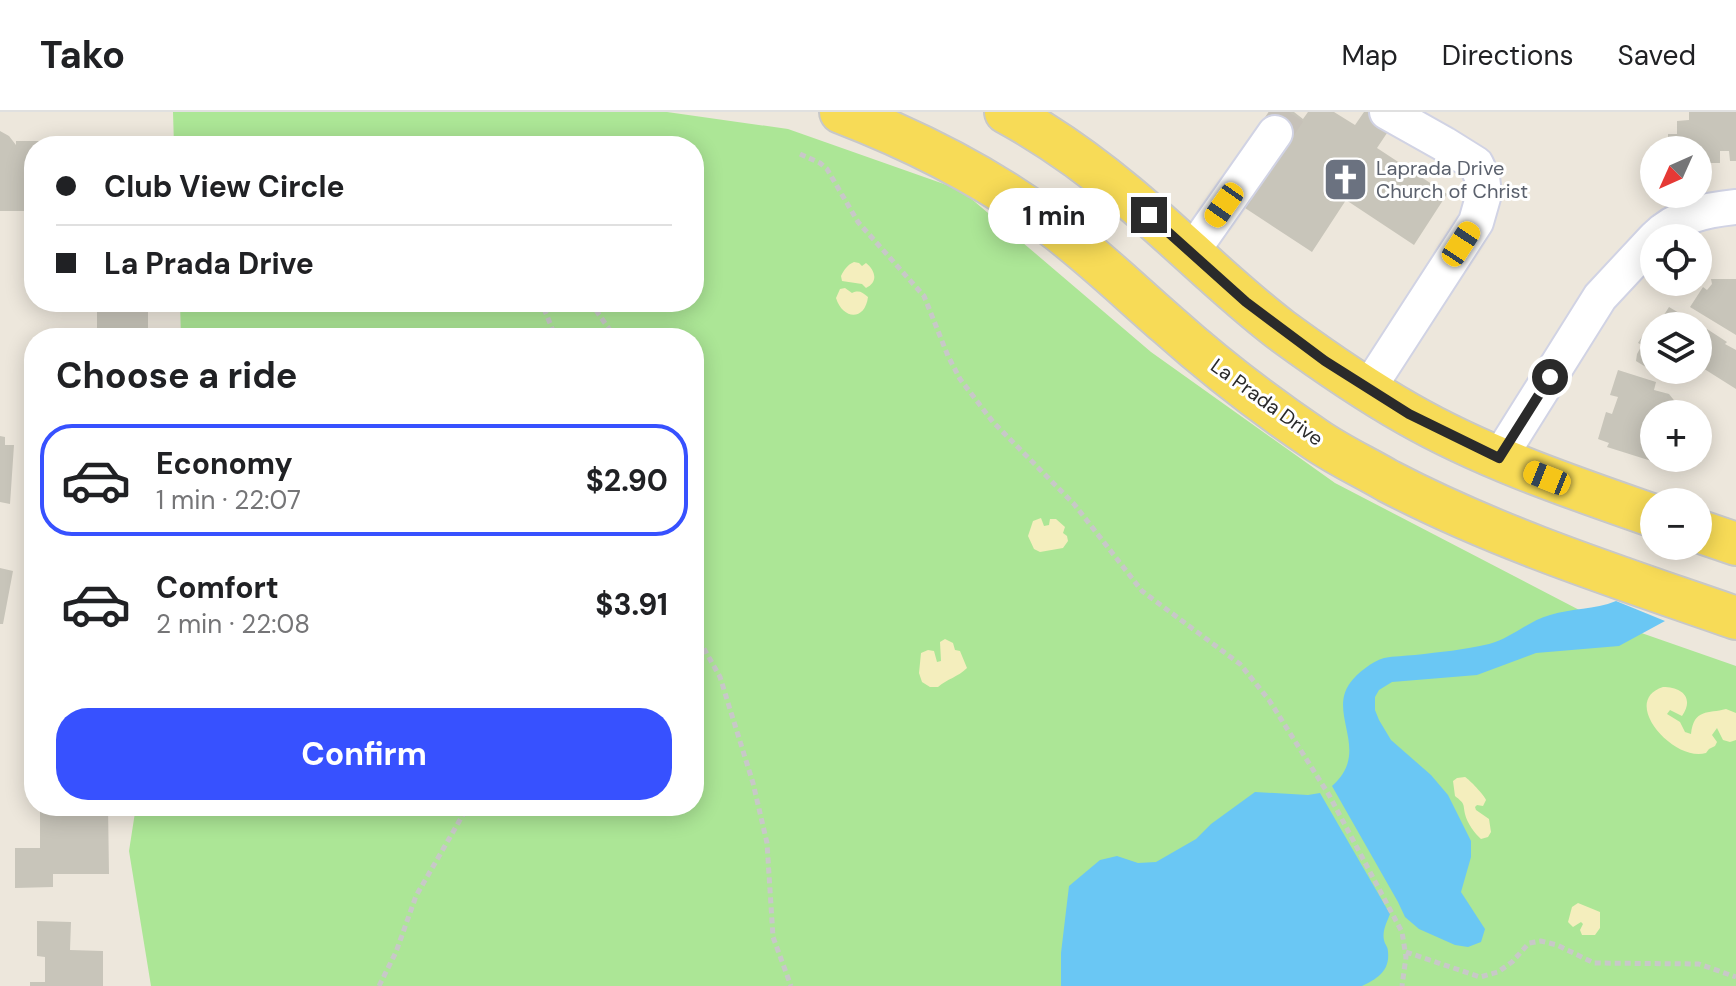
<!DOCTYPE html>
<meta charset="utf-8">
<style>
:root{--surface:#fff;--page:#f2f2f2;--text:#202124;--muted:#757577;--line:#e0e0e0;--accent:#3751ff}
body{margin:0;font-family:"DM Sans",sans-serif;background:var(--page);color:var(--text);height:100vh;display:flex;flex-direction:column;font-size:30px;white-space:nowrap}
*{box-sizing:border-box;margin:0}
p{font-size:26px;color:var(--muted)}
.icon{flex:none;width:44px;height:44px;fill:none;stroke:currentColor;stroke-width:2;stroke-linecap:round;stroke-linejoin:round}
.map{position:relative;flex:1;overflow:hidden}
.sheet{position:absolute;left:24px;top:216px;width:680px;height:488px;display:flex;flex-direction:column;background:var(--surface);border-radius:32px;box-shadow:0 4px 20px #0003}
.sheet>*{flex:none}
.top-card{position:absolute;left:24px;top:24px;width:680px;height:176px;border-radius:32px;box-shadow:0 4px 20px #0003;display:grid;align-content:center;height:176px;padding:0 32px;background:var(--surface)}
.needle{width:52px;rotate:225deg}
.controls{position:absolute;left:1640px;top:24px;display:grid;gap:16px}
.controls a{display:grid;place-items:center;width:72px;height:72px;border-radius:50%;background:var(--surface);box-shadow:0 4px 20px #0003;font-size:40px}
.end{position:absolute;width:36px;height:36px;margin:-18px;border:10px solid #2a2a2a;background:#fff;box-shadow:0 0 0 4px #fff}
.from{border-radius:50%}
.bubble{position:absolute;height:56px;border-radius:28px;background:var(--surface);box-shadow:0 4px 20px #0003;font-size:26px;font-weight:700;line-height:56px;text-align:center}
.car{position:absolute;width:24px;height:48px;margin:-24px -12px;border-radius:10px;box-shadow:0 0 6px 2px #0007;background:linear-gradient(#f5c518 24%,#345 0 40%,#f5c518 0 76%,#345 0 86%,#f5c518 0)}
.top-card b{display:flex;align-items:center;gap:28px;height:76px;font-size:30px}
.top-card b+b{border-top:2px solid var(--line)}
.top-card i{width:20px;height:20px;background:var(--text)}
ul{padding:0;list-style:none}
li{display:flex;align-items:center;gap:24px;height:112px;margin:0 16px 12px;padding:0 16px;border:4px solid transparent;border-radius:32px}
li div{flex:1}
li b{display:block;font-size:30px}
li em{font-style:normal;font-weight:700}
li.active{border-color:var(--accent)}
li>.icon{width:72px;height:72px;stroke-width:1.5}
h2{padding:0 32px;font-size:36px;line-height:96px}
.action{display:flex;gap:16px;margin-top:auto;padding:16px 32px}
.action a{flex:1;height:92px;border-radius:32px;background:var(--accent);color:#fff;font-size:32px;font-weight:700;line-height:92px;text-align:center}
header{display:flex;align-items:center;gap:48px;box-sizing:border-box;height:112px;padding:0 40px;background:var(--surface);border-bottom:2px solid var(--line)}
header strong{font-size:38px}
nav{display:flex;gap:44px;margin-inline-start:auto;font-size:28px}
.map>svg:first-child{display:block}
.green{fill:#ace696}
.sand{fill:#f4eebd}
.water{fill:#6ac7f4}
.building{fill:#c8c5ba}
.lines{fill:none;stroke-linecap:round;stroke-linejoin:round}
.minor-tunnel{stroke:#c6c1b8;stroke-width:34;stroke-dasharray:34 17;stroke-linecap:butt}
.minor-casing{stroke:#d1d3e4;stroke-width:38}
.major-casing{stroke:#c8c8c8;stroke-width:46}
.path{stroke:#c8c8c8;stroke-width:5;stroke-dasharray:6 4;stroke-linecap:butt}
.minor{stroke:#fff;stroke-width:34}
.major{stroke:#f7db57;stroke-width:42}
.route{stroke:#2a2a2a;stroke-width:10}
.labels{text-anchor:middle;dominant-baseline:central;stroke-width:6;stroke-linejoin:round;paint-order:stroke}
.worship-label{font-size:20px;fill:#5b616d;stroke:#fff;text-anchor:start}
.street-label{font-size:20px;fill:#2a2a2a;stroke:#fff}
</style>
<header>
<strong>Tako</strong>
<nav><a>Map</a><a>Directions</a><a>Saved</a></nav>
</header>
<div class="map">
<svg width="1736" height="874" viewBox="0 0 1736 874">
<rect width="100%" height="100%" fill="#ede7dc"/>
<path class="green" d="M 173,0 L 667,0 L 788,17 L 961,78 L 1151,240 L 1335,371 L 1587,502 L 1736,554 L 1736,874 L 151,874 L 129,739 L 136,694 L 694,694 L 694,226 L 181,226 L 180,190 L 694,190 L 694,34 L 174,34 Z"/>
<path class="sand" d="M 854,150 L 859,151 L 862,154 L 866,151 C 875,158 879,170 866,176 L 862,172 L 842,169 L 841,164 C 844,158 847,153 854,150 Z
M 845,176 L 852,181 C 859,178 862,180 868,185 C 865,209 843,208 836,186 L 840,177 Z
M 1041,406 L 1044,414 L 1049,413 L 1050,407 L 1056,407 L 1065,415 L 1063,421 L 1067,424 L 1068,429 L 1063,436 L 1040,440 L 1034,437 L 1028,424 L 1033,409 Z
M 945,527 L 953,531 L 955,538 L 960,539 L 967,556 C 958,565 947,567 938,575 L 930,575 L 922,570 L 919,561 L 921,541 L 928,538 L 934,539 L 937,550 L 941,549 L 940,530 Z
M 1663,575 C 1681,575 1695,585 1682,604 L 1670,598 L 1667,602 L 1680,610 L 1685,620 L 1691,622 C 1694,596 1708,602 1726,597 L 1736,601 L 1736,628 L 1730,630 L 1723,628 L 1717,616 L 1712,623 L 1717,630 L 1715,634 L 1709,637 L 1706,641 C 1674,651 1619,589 1663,575 Z
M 1465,665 C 1469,667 1485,684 1486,688 L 1483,694 L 1477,693 L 1475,695 L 1476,698 L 1489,707 L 1491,720 L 1488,725 L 1481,727 C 1475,722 1467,711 1465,702 C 1463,691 1465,692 1455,684 L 1453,669 L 1457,666 Z
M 1578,791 L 1600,800 L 1600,816 L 1595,823 L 1582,823 L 1580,818 L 1583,812 L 1581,810 L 1573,815 L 1568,810 L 1572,795 Z"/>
<path class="water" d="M 1616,489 L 1665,509 L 1619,534 L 1536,541 L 1477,563 L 1392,570 L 1379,578 L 1375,585 L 1375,598 L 1379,608 L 1391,628 L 1431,663 L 1448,683 L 1471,729 L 1471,745 L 1461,780 L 1485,817 L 1481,830 L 1468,835 L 1455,833 L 1419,817 L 1405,805 L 1398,790 L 1332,674 C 1372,639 1327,603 1350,571 C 1357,561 1373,549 1384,546 C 1394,544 1405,544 1415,543 C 1440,540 1464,538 1489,532 C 1510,527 1528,509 1550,503 C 1572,496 1594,498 1616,489 Z
M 1255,680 L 1308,683 L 1320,681 L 1390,802 C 1387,810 1382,819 1384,828 C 1385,833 1388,834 1388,840 C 1390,859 1377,867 1362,874 L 1061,874 L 1061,841 L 1069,774 L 1100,748 L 1117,744 L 1138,751 L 1156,750 L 1196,727 L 1211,712 Z"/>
<path class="building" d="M 1272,0 L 1294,0 L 1303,7 L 1308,0 L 1334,0 L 1355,13 L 1364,0 L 1368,0 L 1391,15 L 1377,36 L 1447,82 L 1414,133 L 1346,88 L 1312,140 L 1245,96 L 1288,30 L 1263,13 Z
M 1689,0 L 1736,0 L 1736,49 L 1730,49 L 1729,39 L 1720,39 L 1720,51 L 1698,51 L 1698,38 L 1668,38 L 1668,22 L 1677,22 L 1677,9 L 1689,8 Z
M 0,19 L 9,24 L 16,33 L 16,29 L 45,29 L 45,34 L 34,34 L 34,95 L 26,95 L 27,99 L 0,99 Z
M 1711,167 L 1736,167 L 1736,223 L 1690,195 L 1703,175 L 1707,178 L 1712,172 Z
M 97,190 L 148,190 L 148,226 L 106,226 L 106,217 L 97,217 Z
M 1669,195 L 1696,211 L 1694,214 L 1657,214 Z
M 1649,214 L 1654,217 L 1654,258 L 1676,258 L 1669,269 L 1636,249 L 1637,242 L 1642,233 L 1638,231 Z
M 1707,217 L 1727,230 L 1725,232 L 1736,238 L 1736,277 L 1698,253 L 1698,220 L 1703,223 Z
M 1618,258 L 1656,270 L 1654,278 L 1669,282 L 1677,292 L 1677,302 L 1654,302 L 1654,346 L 1663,346 L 1661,352 L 1607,335 L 1609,331 L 1598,327 L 1606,300 L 1612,302 L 1618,285 L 1610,283 Z
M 0,324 L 5,325 L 5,333 L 14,333 L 10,392 L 0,390 Z
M 0,456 L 13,459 L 3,512 L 0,512 Z
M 40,694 L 108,694 L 109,762 L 53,762 L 53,775 L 15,776 L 15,736 L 40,736 Z
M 37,809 L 71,810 L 70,838 L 103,839 L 103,874 L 30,874 L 30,870 L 45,870 L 45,845 L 37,844 Z"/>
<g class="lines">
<path class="minor-tunnel" d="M 1275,21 L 1289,0"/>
<defs>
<path id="minor" d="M 1655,126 C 1677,104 1706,98 1736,95
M 1191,141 L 1275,21
M 1368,277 L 1476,110 L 1484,82 L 1482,65 L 1476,52 L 1444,32 L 1387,0
M 1499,346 L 1600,185 L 1654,127"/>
<path id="major" d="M 841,0 C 916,29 988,65 1053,114 C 1093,144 1129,179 1167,212 C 1214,254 1263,292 1315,327 C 1338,343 1364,355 1388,369 C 1499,427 1618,465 1736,506
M 1006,0 C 1048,23 1089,52 1126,83 C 1179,127 1226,176 1281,218 C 1322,248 1364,277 1408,302 C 1485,346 1571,375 1654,404
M 1698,419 L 1736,432"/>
</defs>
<use href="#minor" class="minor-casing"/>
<use href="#major" class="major-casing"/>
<path class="path" d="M 800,42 L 820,51 L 827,57 L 858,110 L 924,184 L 948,244 L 960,267 L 993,310 L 1074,392 L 1142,479 L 1240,552 L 1269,588 L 1329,683 L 1402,820 L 1406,845 L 1402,874
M 536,190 L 545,199 L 556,226
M 590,190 L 612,221 L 613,226
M 694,519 L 720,565 L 753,671 L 767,731 L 773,825 L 791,874
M 1406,840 L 1480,865 L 1498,860 L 1512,850 L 1529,831 L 1541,829 L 1557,833 L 1594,851 L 1699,852 L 1736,865
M 379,874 L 396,840 L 416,784 L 468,694"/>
<use href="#minor" class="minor"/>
<use href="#major" class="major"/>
</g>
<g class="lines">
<path class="route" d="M 1149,103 L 1246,190 L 1325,249 L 1409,302 L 1499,346 L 1550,265"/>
</g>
<defs>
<symbol id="church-square" viewBox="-11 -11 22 22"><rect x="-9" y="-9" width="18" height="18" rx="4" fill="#6b7280" stroke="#fff"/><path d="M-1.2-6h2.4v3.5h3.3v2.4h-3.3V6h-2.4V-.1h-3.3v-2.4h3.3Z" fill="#fff"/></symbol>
</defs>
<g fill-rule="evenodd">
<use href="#church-square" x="1320" y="42" width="51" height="51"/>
</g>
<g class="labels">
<g class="worship-label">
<text x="1376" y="56">Laprada Drive<tspan x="1376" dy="23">Church of Christ</tspan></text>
</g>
<g class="street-label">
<text transform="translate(1267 290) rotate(36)">La Prada Drive</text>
</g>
</g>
</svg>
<div class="controls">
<a><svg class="needle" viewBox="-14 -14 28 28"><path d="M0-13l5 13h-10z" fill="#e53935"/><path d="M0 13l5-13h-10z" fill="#757577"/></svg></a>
<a><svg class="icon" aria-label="locate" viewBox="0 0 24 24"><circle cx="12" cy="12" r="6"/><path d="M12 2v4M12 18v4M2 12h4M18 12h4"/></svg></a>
<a><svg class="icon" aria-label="layers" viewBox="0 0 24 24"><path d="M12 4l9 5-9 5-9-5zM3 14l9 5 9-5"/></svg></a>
<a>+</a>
<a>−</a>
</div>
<i class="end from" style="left:1550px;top:265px"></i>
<i class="end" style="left:1149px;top:103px"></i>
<div class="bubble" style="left:988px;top:76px;width:132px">1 min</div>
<i class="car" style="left:1224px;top:93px;rotate:215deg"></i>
<i class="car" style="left:1461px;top:132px;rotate:33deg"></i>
<i class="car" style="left:1547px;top:366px;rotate:292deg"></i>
<div class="top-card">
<b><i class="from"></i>Club View Circle</b>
<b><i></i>La Prada Drive</b>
</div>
<section class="sheet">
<h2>Choose a ride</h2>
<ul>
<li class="active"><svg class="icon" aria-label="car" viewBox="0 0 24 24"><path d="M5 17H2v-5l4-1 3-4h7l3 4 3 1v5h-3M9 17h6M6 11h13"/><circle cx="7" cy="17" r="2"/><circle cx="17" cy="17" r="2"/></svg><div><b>Economy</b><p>1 min · 22:07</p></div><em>$2.90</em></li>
<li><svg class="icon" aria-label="car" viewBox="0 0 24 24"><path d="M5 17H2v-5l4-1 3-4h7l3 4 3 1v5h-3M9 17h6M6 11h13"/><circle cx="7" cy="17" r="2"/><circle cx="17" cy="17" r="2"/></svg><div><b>Comfort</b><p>2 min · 22:08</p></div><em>$3.91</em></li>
</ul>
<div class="action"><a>Confirm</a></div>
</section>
</div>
